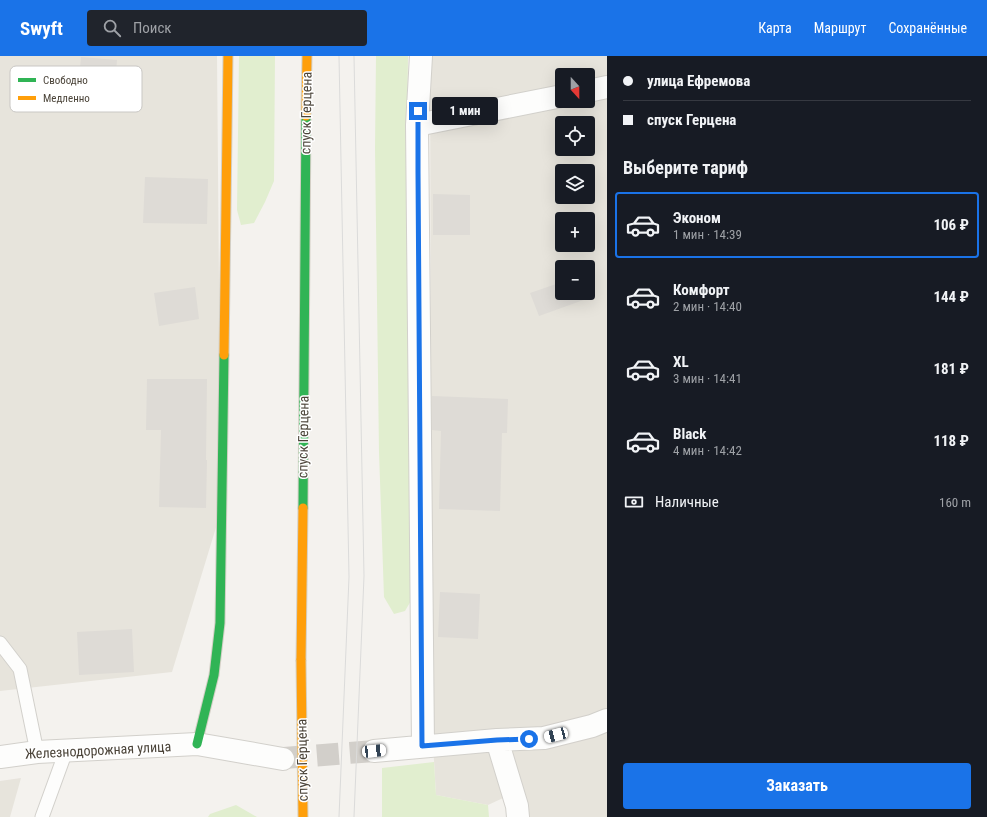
<!DOCTYPE html>
<html lang="ru">
<meta charset="utf-8">
<style>
:root{--surface:#171b24;--page:#20242c;--text:#f1f3f6;--muted:#9ea1a6;--line:#363941;--accent:#1a73e8}
body{margin:0;font-family:"Roboto Condensed",sans-serif;background:var(--page);color:var(--text);height:100vh;display:flex;flex-direction:column;font-size:15px;white-space:nowrap}
*{box-sizing:border-box;margin:0}
p{font-size:13px;color:var(--muted)}
.icon{flex:none;width:22px;height:22px;fill:none;stroke:currentColor;stroke-width:2;stroke-linecap:round;stroke-linejoin:round}
.map{position:relative;flex:1;overflow:hidden}
.sheet{display:flex;flex-direction:column;background:var(--surface);width:380px}
.sheet>*{flex:none}
.hud{display:grid;align-content:center;height:88px;padding:0 16px;background:var(--surface)}
.needle{width:26px;rotate:159deg}
.controls{position:absolute;left:555px;top:12px;display:grid;gap:8px}
.controls a{display:grid;place-items:center;width:40px;height:40px;border-radius:4px;background:var(--surface);box-shadow:0 4px 16px #0002;font-size:20px}
.end{position:absolute;width:18px;height:18px;margin:-9px;border:5px solid #1a73e8;background:#fff;box-shadow:0 0 0 2px #fff}
.from{border-radius:50%}
.bubble{position:absolute;height:28px;border-radius:4px;background:var(--surface);box-shadow:0 4px 16px #0002;font-size:13px;font-weight:700;line-height:28px;text-align:center}
.car{position:absolute;width:12px;height:24px;margin:-12px -6px;border-radius:5px;box-shadow:0 0 3px 1px #0007;background:linear-gradient(#fff 24%,#345 0 40%,#fff 0 76%,#345 0 86%,#fff 0)}
.hud b{display:flex;align-items:center;gap:14px;height:38px;font-size:15px}
.hud b+b{border-top:1px solid var(--line)}
.hud i{width:10px;height:10px;background:var(--text)}
ul{padding:0;list-style:none}
li{display:flex;align-items:center;gap:12px;height:66px;margin:0 8px 6px;padding:0 8px;border:2px solid transparent;border-radius:4px}
li div{flex:1}
li b{display:block;font-size:15px}
li em{font-style:normal;font-weight:700}
li.active{border-color:var(--accent)}
li>.icon{width:36px;height:36px;stroke-width:1.5}
h2{padding:0 16px;font-size:18px;line-height:48px}
.pay{display:flex;align-items:center;gap:10px;height:44px;padding:0 16px;font-size:15px}
.pay p{margin-inline-start:auto}
.cta{display:flex;gap:8px;margin-top:auto;padding:8px 16px}
.cta a{flex:1;height:46px;border-radius:4px;background:var(--accent);color:#fff;font-size:16px;font-weight:700;line-height:46px;text-align:center}
header{display:flex;align-items:center;gap:24px;box-sizing:border-box;height:56px;padding:0 20px;background:var(--accent);color:#fff}
header strong{font-size:19px}
nav{display:flex;gap:22px;margin-inline-start:auto;font-size:14px}
.search{width:280px;height:36px;background:var(--page);display:flex;align-items:center;gap:10px;box-sizing:border-box;padding:0 14px;border-radius:4px;color:var(--muted);font-size:15px}
main{display:flex;flex:1;min-height:0}
.map>svg:first-child{display:block}
.residential{fill:#e7e4dc;fill-rule:evenodd}
.green{fill:#e1eecf}
.building{fill:#dedbd6}
.lines{fill:none;stroke-linecap:round;stroke-linejoin:round}
.street-tunnel{stroke:#d2cfca;stroke-width:22;stroke-dasharray:22 11;stroke-linecap:butt}
.lane-casing{stroke:#d2d0cb;stroke-width:15}
.street-casing{stroke:#d2d0cb;stroke-width:24}
.fast-casing{stroke:#d3cfc5;stroke-width:11}
.slow-casing{stroke:#d3cfc5;stroke-width:11}
.lane{stroke:#fdfdfc;stroke-width:13}
.street{stroke:#fdfdfc;stroke-width:22}
.fast{stroke:#30b455;stroke-width:9}
.slow{stroke:#ff9f0a;stroke-width:9}
.tram{stroke:#dbdbda;stroke-width:1}
.slow-bridge-casing{stroke:#d6cebb;stroke-width:11;stroke-linecap:butt}
.slow-bridge{stroke:#ff9f0a;stroke-width:9}
.route{stroke:#1a73e8;stroke-width:5}
.labels{text-anchor:middle;dominant-baseline:central;stroke-width:3;stroke-linejoin:round;paint-order:stroke}
.street-label{font-size:14px;fill:#4b4439;stroke:#fff}
.key{fill:#fff;stroke:#c9c7c4;stroke-width:1}
.key-label{font-size:11px;fill:#4b4439}
</style>
<header>
<strong>Swyft</strong>
<div class="search"><svg class="icon" aria-label="search" viewBox="0 0 24 24"><circle cx="10" cy="10" r="6"/><path d="M15 15l6 6"/></svg>Поиск</div>
<nav><a>Карта</a><a>Маршрут</a><a>Сохранённые</a></nav>
</header>
<main>
<div class="map">
<svg width="607" height="761" viewBox="0 0 607 761">
<rect width="100%" height="100%" fill="#f4f2ee"/>
<path class="residential" d="M 0,0 L 217,0 L 221,455 L 172,616 L 0,635 Z
M 430,0 L 607,0 L 607,761 L 530,761 L 520,734 L 488,749 L 436,739 L 432,670 ZM 562,19 L 588,19 L 588,45 L 562,45 ZM 562,67 L 588,67 L 588,93 L 562,93 ZM 562,115 L 588,115 L 588,141 L 562,141 ZM 562,163 L 588,163 L 588,189 L 562,189 ZM 562,211 L 588,211 L 588,237 L 562,237 Z
M 21,722 L 10,761 L 0,761 L 0,725 Z"/>
<path class="green" d="M 239,0 L 275,0 L 274,125 L 265,146 L 254,167 L 241,169 L 237,154 Z
M 376,0 L 408,0 L 407,78 L 412,543 L 405,555 L 394,558 L 384,541 L 379,396 L 375,92 Z
M 434,706 L 436,739 L 488,749 L 489,761 L 382,761 L 382,712 Z
M 236,749 L 257,761 L 208,761 L 210,758 Z"/>
<path class="building" d="M 81,1 L 117,4 L 114,40 L 78,37 Z
M 145,121 L 208,123 L 207,168 L 143,167 Z
M 433,138 L 470,139 L 470,179 L 433,179 Z
M 562,226 L 562,237 L 588,237 L 588,231 L 592,241 L 539,260 L 530,237 Z
M 195,231 L 199,263 L 159,270 L 154,237 Z
M 147,323 L 207,323 L 206,404 L 207,404 L 206,452 L 159,451 L 161,374 L 146,374 Z
M 432,340 L 508,343 L 507,377 L 502,377 L 500,455 L 439,453 L 441,375 L 432,374 Z
M 440,536 L 480,538 L 478,583 L 438,581 Z
M 132,573 L 134,616 L 79,619 L 77,576 Z"/>
<g class="lines">
<path class="street-tunnel" d="M 284,702 L 374,695"/>
<defs>
<path id="lane" d="M 0,587 L 20,613 L 37,696
M 42,761 L 66,695"/>
<path id="street" d="M 421,0 L 417,69 L 423,690
M 588,35 L 607,31
M 417,69 L 562,40
M 497,684 L 517,750 L 518,761
M 374,695 L 497,684 L 544,682 L 592,670 L 607,664
M 0,701 L 37,696 L 197,688 L 283,703"/>
<path id="fast" d="M 303,452 L 306,60
M 197,688 L 214,619 L 220,567 L 224,299"/>
<path id="slow" d="M 306,60 L 307,0
M 224,299 L 228,0
M 301,604 L 303,452"/>
</defs>
<use href="#lane" class="lane-casing"/>
<use href="#street" class="street-casing"/>
<use href="#fast" class="fast-casing"/>
<use href="#slow" class="slow-casing"/>
<use href="#lane" class="lane"/>
<use href="#street" class="street"/>
<use href="#fast" class="fast"/>
<use href="#slow" class="slow"/>
<path class="tram" d="M 339,0 L 349,521 L 339,761
M 354,761 L 364,520 L 354,0"/>
<defs>
<path id="slow-bridge" d="M 301,604 L 303,761"/>
</defs>
<use href="#slow-bridge" class="slow-bridge-casing"/>
<use href="#slow-bridge" class="slow-bridge"/>
</g>
<g class="lines">
<path class="route" d="M 418,55 L 418,116 L 422,690 L 497,684 L 529,683"/>
</g>
<g class="labels">
<g class="street-label">
<text transform="translate(306 57) rotate(-89)">спуск Герцена</text>
<text transform="translate(303 381) rotate(-89)">спуск Герцена</text>
<text transform="translate(98 694) rotate(-3)">Железнодорожная улица</text>
<text transform="translate(302 704) rotate(-91)">спуск Герцена</text>
</g>
</g>
<rect x="10" y="10" width="132" height="46" rx="6" class="key"/>
<rect x="18" y="22" width="18" height="4" fill="#30b455"/>
<rect x="18" y="40" width="18" height="4" fill="#ff9f0a"/>
<g class="key-label">
<text x="43" y="28">Свободно</text>
<text x="43" y="46">Медленно</text>
</g>
</svg>
<div class="controls">
<a><svg class="needle" viewBox="-14 -14 28 28"><path d="M0-13l5 13h-10z" fill="#e53935"/><path d="M0 13l5-13h-10z" fill="#9ea1a6"/></svg></a>
<a><svg class="icon" aria-label="locate" viewBox="0 0 24 24"><circle cx="12" cy="12" r="6"/><path d="M12 2v4M12 18v4M2 12h4M18 12h4"/></svg></a>
<a><svg class="icon" aria-label="layers" viewBox="0 0 24 24"><path d="M12 4l9 5-9 5-9-5zM3 14l9 5 9-5"/></svg></a>
<a>+</a>
<a>−</a>
</div>
<i class="end from" style="left:529px;top:683px"></i>
<i class="end" style="left:418px;top:55px"></i>
<div class="bubble" style="left:432px;top:41px;width:66px">1 мин</div>
<i class="car" style="left:556px;top:679px;rotate:255deg"></i>
<i class="car" style="left:374px;top:695px;rotate:84deg"></i>
</div>
<section class="sheet">
<div class="hud">
<b><i class="from"></i>улица Ефремова</b>
<b><i></i>спуск Герцена</b>
</div>
<h2>Выберите тариф</h2>
<ul>
<li class="active"><svg class="icon" aria-label="car" viewBox="0 0 24 24"><path d="M5 17H2v-5l4-1 3-4h7l3 4 3 1v5h-3M9 17h6M6 11h13"/><circle cx="7" cy="17" r="2"/><circle cx="17" cy="17" r="2"/></svg><div><b>Эконом</b><p>1 мин · 14:39</p></div><em>106 ₽</em></li>
<li><svg class="icon" aria-label="car" viewBox="0 0 24 24"><path d="M5 17H2v-5l4-1 3-4h7l3 4 3 1v5h-3M9 17h6M6 11h13"/><circle cx="7" cy="17" r="2"/><circle cx="17" cy="17" r="2"/></svg><div><b>Комфорт</b><p>2 мин · 14:40</p></div><em>144 ₽</em></li>
<li><svg class="icon" aria-label="car" viewBox="0 0 24 24"><path d="M5 17H2v-5l4-1 3-4h7l3 4 3 1v5h-3M9 17h6M6 11h13"/><circle cx="7" cy="17" r="2"/><circle cx="17" cy="17" r="2"/></svg><div><b>XL</b><p>3 мин · 14:41</p></div><em>181 ₽</em></li>
<li><svg class="icon" aria-label="car" viewBox="0 0 24 24"><path d="M5 17H2v-5l4-1 3-4h7l3 4 3 1v5h-3M9 17h6M6 11h13"/><circle cx="7" cy="17" r="2"/><circle cx="17" cy="17" r="2"/></svg><div><b>Black</b><p>4 мин · 14:42</p></div><em>118 ₽</em></li>
</ul>
<div class="pay"><svg class="icon" aria-label="cash" viewBox="0 0 24 24"><path d="M3 7h18v10H3z"/><circle cx="12" cy="12" r="2"/></svg>Наличные<p>160 m</p></div>
<div class="cta"><a>Заказать</a></div>
</section>
</main>
